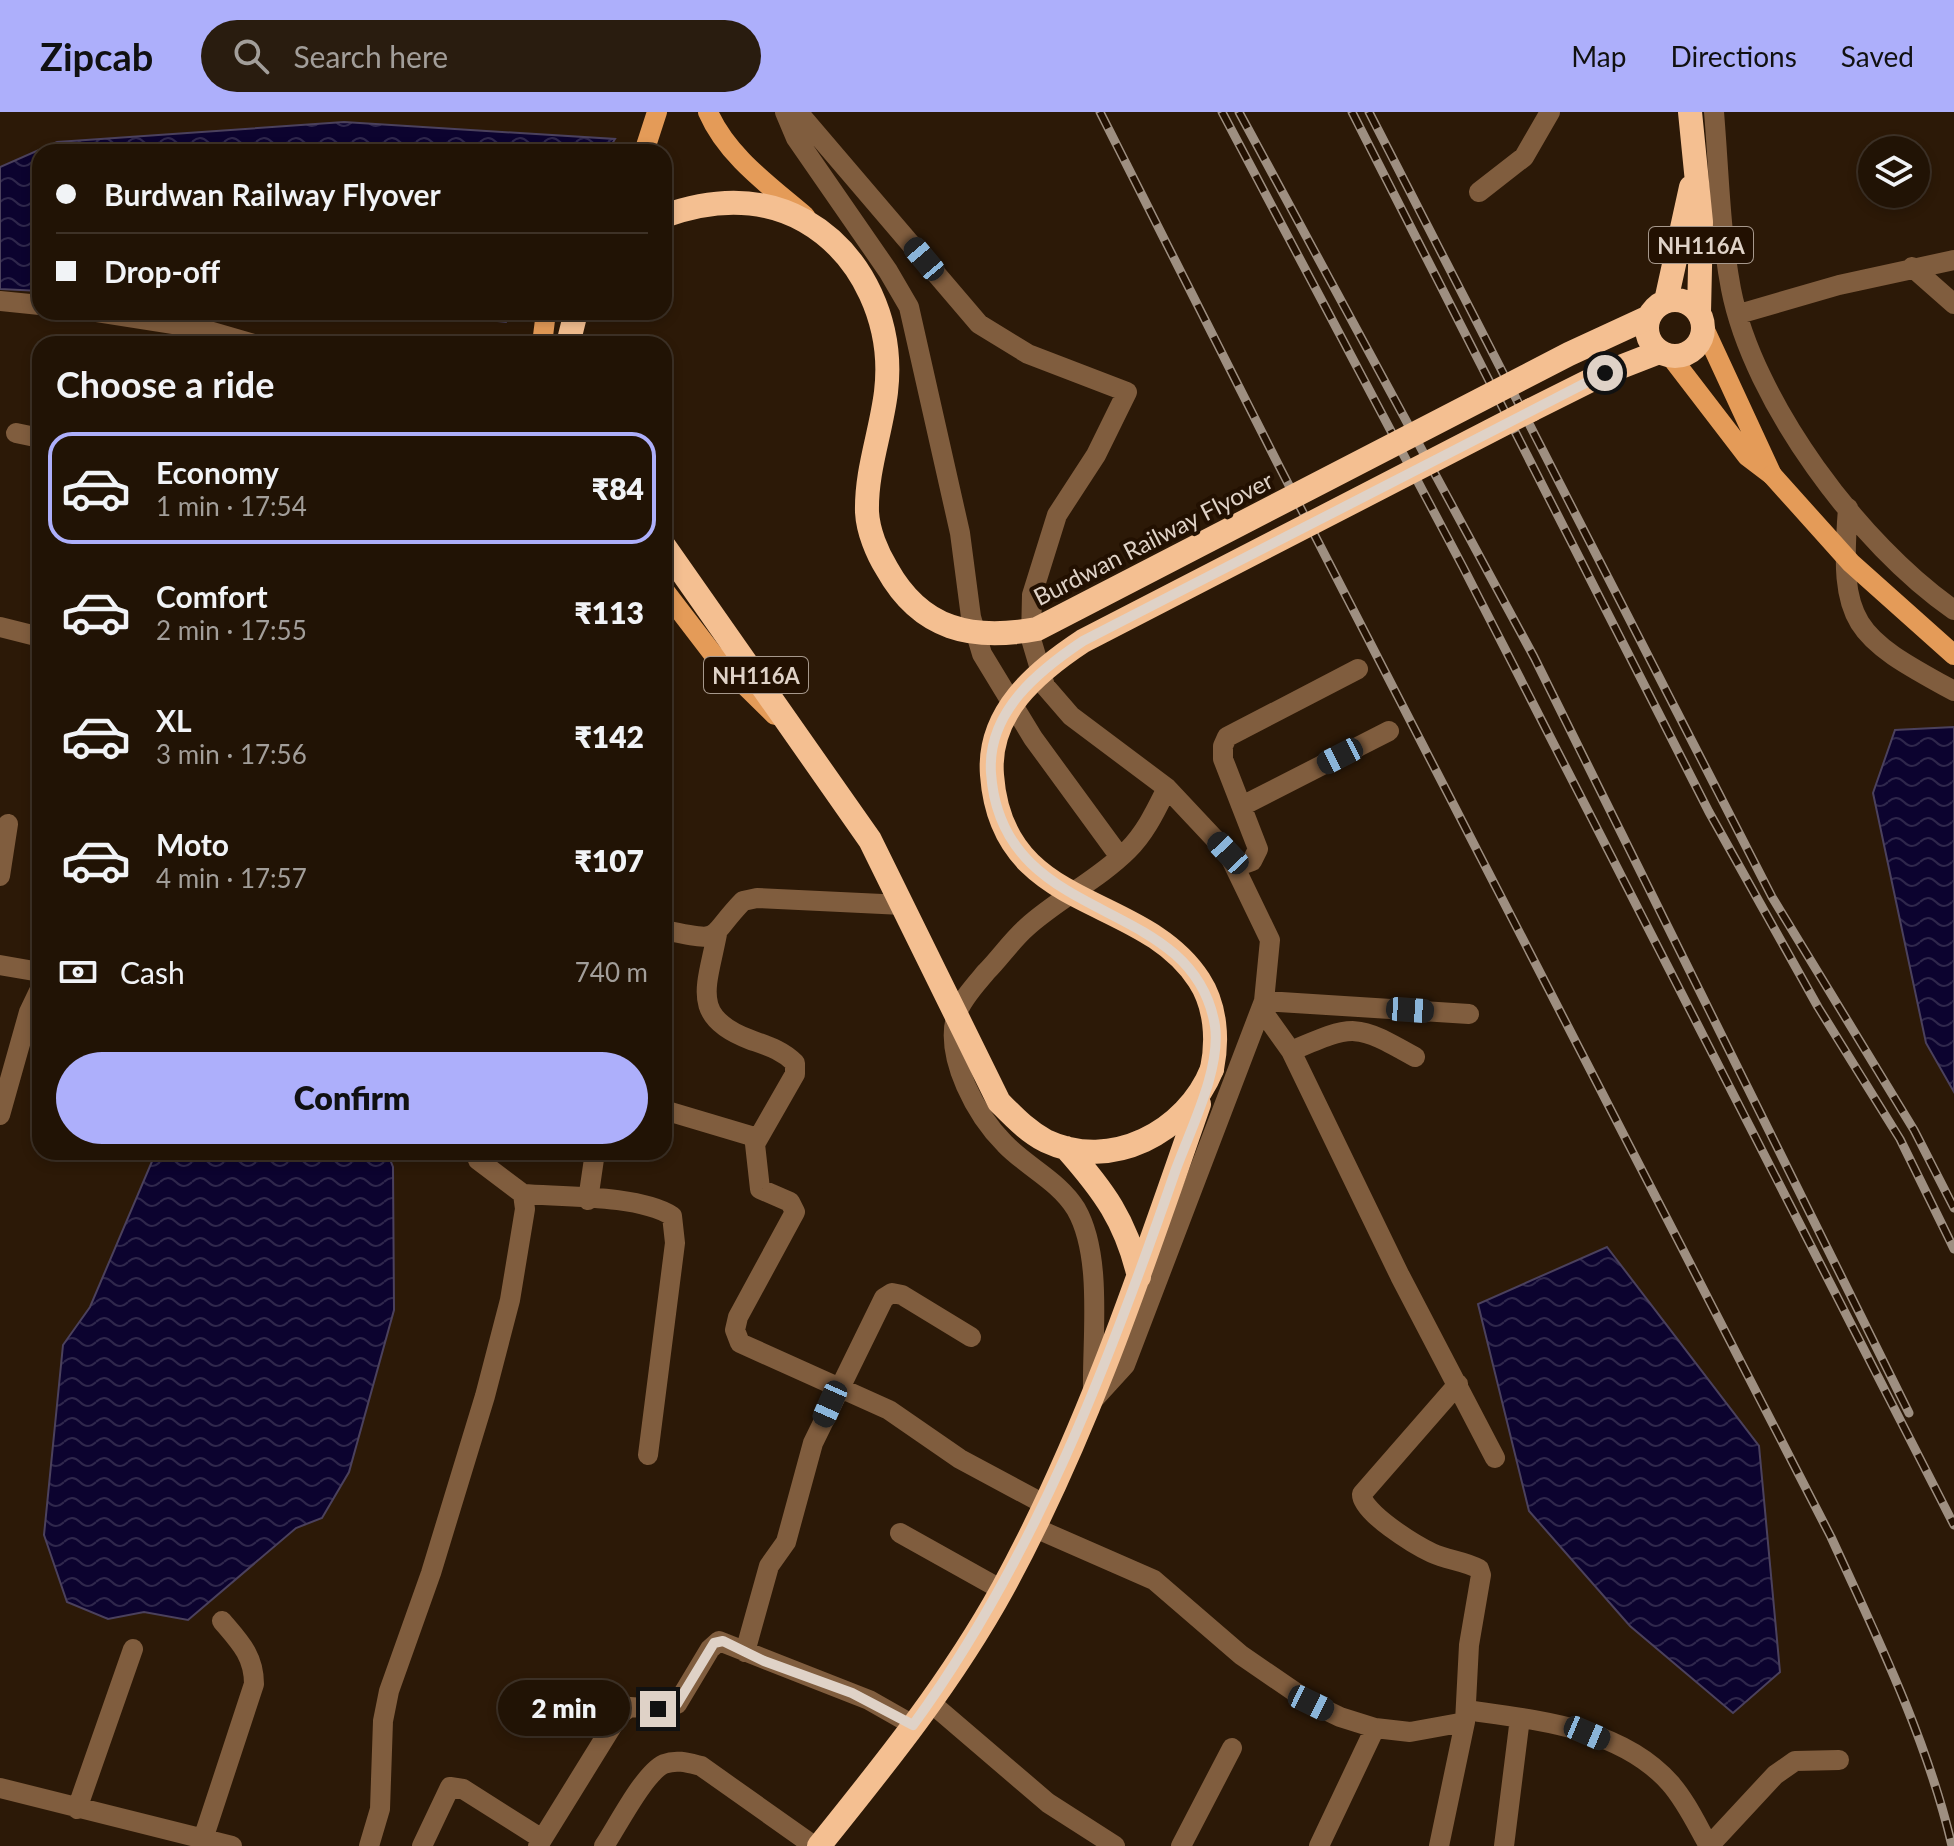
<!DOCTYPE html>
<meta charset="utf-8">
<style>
:root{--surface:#211305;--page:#291c0f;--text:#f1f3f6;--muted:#a29e9a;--line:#3e3227;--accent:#adaffb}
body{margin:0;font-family:Lato,sans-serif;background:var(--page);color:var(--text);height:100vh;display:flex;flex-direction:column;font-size:30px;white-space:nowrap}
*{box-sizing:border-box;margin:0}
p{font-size:26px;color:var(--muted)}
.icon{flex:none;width:44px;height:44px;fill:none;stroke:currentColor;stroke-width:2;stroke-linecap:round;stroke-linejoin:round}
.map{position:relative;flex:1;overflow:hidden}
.side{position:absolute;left:32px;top:224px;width:640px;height:824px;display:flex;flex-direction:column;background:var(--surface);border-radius:24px;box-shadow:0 4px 12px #0003,0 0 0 2px var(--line)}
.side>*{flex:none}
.banner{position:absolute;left:32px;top:32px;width:640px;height:176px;border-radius:24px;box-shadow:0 4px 12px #0003,0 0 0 2px var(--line);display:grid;align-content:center;height:176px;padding:0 24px;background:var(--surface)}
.tools{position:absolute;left:1858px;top:24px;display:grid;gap:16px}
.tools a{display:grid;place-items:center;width:72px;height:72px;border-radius:50%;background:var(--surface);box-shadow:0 4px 12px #0003,0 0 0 2px var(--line);font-size:40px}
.end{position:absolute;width:36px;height:36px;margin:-18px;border:10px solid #dfd2c7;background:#111;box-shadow:0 0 0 4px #111}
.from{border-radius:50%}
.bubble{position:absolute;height:56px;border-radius:28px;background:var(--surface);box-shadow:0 4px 12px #0003,0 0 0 2px var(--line);font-size:26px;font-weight:800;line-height:56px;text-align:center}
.car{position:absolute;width:24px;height:48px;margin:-24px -12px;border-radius:10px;box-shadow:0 0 6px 2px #0007;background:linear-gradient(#222 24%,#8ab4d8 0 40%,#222 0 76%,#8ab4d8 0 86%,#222 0)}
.banner b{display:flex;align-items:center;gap:28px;height:76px;font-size:30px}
.banner b+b{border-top:2px solid var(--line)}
.banner i{width:20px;height:20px;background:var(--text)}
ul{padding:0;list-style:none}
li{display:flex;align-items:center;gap:24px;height:112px;margin:0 16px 12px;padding:0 8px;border:4px solid transparent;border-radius:24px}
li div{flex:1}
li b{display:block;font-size:30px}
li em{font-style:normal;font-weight:800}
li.on{border-color:var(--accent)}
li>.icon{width:72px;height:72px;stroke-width:1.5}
h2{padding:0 24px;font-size:36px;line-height:96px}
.pay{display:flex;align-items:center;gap:20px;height:88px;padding:0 24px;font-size:30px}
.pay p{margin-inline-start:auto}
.primary-button{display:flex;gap:16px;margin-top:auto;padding:16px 24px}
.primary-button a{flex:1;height:92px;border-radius:48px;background:var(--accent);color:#111;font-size:32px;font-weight:800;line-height:92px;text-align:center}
header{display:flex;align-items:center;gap:48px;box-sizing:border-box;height:112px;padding:0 40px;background:var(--accent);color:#111}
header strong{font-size:38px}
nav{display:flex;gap:44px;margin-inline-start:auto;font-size:28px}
.search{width:560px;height:72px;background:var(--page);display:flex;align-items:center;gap:20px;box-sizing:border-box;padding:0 28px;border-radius:44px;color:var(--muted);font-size:30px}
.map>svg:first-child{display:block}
.water{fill:url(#water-waves);stroke:#4b415d;stroke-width:2}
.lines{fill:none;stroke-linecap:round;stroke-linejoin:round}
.minor{stroke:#805d3e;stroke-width:20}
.major{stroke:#e49b58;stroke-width:20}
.highway{stroke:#f4bf91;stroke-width:24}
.rail-casing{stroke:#9e8f81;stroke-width:9}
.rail{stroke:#221001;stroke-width:6;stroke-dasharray:18;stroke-linecap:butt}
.major-bridge{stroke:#e49b58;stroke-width:20}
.highway-bridge{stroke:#f4bf91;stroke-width:24}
.route{stroke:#dfd2c7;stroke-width:10}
.labels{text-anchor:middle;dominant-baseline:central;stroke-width:8;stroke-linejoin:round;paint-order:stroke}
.shield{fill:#221001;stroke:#a6988c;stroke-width:2}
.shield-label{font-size:22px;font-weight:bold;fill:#dfd2c7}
.street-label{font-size:24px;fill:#dfd2c7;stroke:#221001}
</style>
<header>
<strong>Zipcab</strong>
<div class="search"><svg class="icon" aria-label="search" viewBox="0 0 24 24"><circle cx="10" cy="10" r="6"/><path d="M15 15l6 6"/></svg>Search here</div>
<nav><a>Map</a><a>Directions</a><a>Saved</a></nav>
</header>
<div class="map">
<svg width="1954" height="1734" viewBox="0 0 1954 1734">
<defs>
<pattern id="water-waves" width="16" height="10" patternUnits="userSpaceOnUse" patternTransform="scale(2)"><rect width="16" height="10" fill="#0c032f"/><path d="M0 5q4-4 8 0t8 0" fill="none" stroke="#2f274c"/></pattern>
</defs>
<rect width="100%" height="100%" fill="#2c1907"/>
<path class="water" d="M 344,10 L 615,27 L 607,40 L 40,40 L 40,179 L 0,177 L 0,55 L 57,30 Z
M 411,200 L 512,200 L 506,210 Z
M 1954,615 L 1954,980 L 1926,931 L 1873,681 L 1895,618 Z
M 156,1040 L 387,1040 L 393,1055 L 394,1198 L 349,1360 L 322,1406 L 296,1416 L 188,1508 L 144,1500 L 108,1507 L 67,1490 L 44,1423 L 63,1233 L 90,1195 Z
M 1607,1135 L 1759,1334 L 1780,1560 L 1733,1601 L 1630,1514 L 1529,1399 L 1478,1192 Z"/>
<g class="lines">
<path class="minor" d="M 785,0 L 796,26 L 888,159 L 909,195 L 960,421 L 971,505 L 982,542 L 1033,626 L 1120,745
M 798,0 L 979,212 L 1028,242 L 1127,280 L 1096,343 L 1057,403 L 1032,483 L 1031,527 L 1045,574 L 1071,604 L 1167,676 L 1228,741 L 1270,828 L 1264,889 L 1125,1253 L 1094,1287
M 1714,0 C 1719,59 1720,119 1731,177 C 1753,290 1860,433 1954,498
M 1479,80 L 1524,45 L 1550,0
M 1912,155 L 1954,192
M 0,189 L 40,193
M 97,200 L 199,216 L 254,232
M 1739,202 L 1839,173 L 1954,148
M 16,321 L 40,326
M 1848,396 C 1839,513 1853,524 1954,579
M 0,515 L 40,525
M 1242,694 L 1389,619
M 1235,755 L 1252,749 L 1258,737 L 1223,647 L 1223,634 L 1227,625 L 1358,557
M 0,764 L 8,712
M 664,818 C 725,831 706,827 743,789 L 757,786 L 903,793
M 717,822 C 707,875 689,905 751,928 C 768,934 782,938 795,951 L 795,962 L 755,1032 L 760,1077 L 790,1090 L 795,1100 L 738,1205 L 735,1218 L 740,1231 L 889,1298 L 960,1347 L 1044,1392
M 0,853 L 40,860
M 1264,889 L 1469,902
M 1261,897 L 1291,939 L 1400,1164 L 1495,1346
M 1291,939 C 1354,912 1355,911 1415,945
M 664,998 L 758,1026
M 0,1003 L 29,900 L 40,877
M 523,1082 C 563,1085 640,1083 672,1104 L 675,1131 L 648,1343
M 588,1088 L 595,1040
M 1093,1277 C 1092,1225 1103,1144 1076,1097 C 1059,1069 1027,1055 1005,1032 C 977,1004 945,947 956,905 C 959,890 976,872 986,860 C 1000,846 1012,828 1027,815 C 1058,787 1099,767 1128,738 C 1146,720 1156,698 1167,676
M 1033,1415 L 1154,1468 L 1241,1543 L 1311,1591 L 1340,1605 L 1375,1616 L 1410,1620 L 1465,1610
M 900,1421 L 1002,1478
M 745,1540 L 769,1454 L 786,1430 L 813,1331 L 884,1186 L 892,1181 L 902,1183 L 971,1225
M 930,1590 L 1048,1691 L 1115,1734
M 1466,1598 C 1536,1608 1620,1615 1670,1671 C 1686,1689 1697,1713 1709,1734
M 0,1676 L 232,1734
M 77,1697 L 133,1537
M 203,1727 L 254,1572 C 254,1544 240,1530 222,1509
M 369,1734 L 380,1697 L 383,1609 L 389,1579 L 431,1461 L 485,1284 L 510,1188 L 525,1097 L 523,1082 L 478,1048 L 476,1040
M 422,1734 L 450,1675 L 463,1677 L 542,1727
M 538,1734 L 619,1603 L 630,1595 L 658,1597 L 677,1592 L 710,1537 L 719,1529 L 869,1588 L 913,1613
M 604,1734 C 617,1715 644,1661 664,1652 C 677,1647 689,1651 701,1654 L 814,1734
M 1181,1734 L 1232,1636
M 1319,1734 L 1375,1616
M 1439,1734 L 1465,1610 L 1469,1533 L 1481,1463 L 1479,1457 C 1465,1449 1447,1448 1432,1441 C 1415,1433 1361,1400 1362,1382 L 1458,1272
M 1504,1734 L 1520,1606
M 1709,1734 L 1775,1663 L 1795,1649 L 1839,1648"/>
<path class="major" d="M 708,0 C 727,44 770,74 805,104
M 644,40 L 657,0
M 1703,214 L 1772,363
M 542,232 L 546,200
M 1671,245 L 1747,344 L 1772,363
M 664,478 L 713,542 L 775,603"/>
<path class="highway" d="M 1690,0 L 1701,110 L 1699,201
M1647 216a28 28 0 1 1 56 0a28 28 0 1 1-56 0Z
M 1666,189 L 1691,75
M 568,232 L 576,200
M 1531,298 L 1605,261 L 1659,240
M 664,434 L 870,728 L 999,990 C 1014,1005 1027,1019 1046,1029 C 1111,1060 1187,1020 1212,957
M 1066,1036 C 1104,1079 1126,1109 1139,1165
M 819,1734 C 885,1652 952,1569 1003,1476 C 1086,1324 1142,1156 1199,992"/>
<defs>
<path id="rail" d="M 1100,0 L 1279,354 L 1831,1425 C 1877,1525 1927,1627 1952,1734
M 1222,0 L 1463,455 L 1954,1413
M 1239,0 L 1534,545 L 1909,1301
M 1352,0 L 1709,700 L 1818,895 L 1900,1027 L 1954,1137
M 1369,0 L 1772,785 L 1914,1018 L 1954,1096"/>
</defs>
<use href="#rail" class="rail-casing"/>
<use href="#rail" class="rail"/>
<path class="major-bridge" d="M 1772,363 L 1851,451 L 1954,543"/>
<path class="highway-bridge" d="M 664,104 C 711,87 760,84 805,109 C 864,143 894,213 886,280 C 881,321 866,358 867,400 C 868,419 877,441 887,457 C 921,518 972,529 1037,517 L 1569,242 L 1647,206
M 1212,957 C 1218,928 1216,894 1199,868 C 1141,779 1002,802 992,663 C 987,601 1036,560 1083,529 L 1531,298"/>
</g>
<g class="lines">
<path class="route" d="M 658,1597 L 677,1592 L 714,1531 L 723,1529 L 764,1549 L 852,1581 L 913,1613 C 1035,1446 1109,1251 1176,1057 C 1191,1016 1221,957 1215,914 C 1193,780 1002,818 991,661 C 987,600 1038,559 1083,529 L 1605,261"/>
</g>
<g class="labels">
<g class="shield">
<rect x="1649" y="115" width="104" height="36" rx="6"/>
<rect x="704" y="545" width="104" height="36" rx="6"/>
</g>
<g class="shield-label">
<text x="1701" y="133">NH116A</text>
<text x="756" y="563">NH116A</text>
</g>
<g class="street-label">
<text transform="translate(1153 426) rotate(-27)">Burdwan Railway Flyover</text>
</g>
</g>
</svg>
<div class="tools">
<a><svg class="icon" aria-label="layers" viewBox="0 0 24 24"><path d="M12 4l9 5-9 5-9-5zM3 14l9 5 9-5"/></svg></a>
</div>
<i class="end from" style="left:1605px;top:261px"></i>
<i class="end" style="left:658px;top:1597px"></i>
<div class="bubble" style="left:498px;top:1568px;width:132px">2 min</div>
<i class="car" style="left:924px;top:147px;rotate:320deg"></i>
<i class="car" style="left:1340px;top:644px;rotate:243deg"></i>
<i class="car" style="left:1228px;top:741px;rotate:317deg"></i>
<i class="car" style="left:1410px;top:898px;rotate:94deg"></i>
<i class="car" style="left:830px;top:1292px;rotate:204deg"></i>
<i class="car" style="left:1311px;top:1591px;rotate:116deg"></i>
<i class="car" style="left:1587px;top:1621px;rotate:113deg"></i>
<div class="banner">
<b><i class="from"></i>Burdwan Railway Flyover</b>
<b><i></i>Drop-off</b>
</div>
<section class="side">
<h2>Choose a ride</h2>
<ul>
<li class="on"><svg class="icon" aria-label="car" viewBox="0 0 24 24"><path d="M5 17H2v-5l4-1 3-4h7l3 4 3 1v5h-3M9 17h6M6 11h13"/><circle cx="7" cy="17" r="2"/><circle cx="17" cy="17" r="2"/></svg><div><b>Economy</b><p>1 min · 17:54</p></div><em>₹84</em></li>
<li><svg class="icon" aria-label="car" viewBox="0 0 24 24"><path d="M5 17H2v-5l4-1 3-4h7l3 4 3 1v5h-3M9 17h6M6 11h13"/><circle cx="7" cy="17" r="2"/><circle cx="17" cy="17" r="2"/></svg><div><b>Comfort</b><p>2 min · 17:55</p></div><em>₹113</em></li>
<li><svg class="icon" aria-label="car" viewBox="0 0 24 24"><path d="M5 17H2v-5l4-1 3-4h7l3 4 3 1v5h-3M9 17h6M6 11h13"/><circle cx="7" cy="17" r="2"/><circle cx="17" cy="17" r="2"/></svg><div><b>XL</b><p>3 min · 17:56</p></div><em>₹142</em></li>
<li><svg class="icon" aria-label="car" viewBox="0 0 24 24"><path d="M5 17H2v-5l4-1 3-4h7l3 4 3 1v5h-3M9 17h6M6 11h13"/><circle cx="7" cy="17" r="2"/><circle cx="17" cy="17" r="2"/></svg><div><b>Moto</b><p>4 min · 17:57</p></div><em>₹107</em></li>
</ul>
<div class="pay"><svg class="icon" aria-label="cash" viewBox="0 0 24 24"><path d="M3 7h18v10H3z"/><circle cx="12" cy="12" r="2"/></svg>Cash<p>740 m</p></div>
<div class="primary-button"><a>Confirm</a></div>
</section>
</div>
